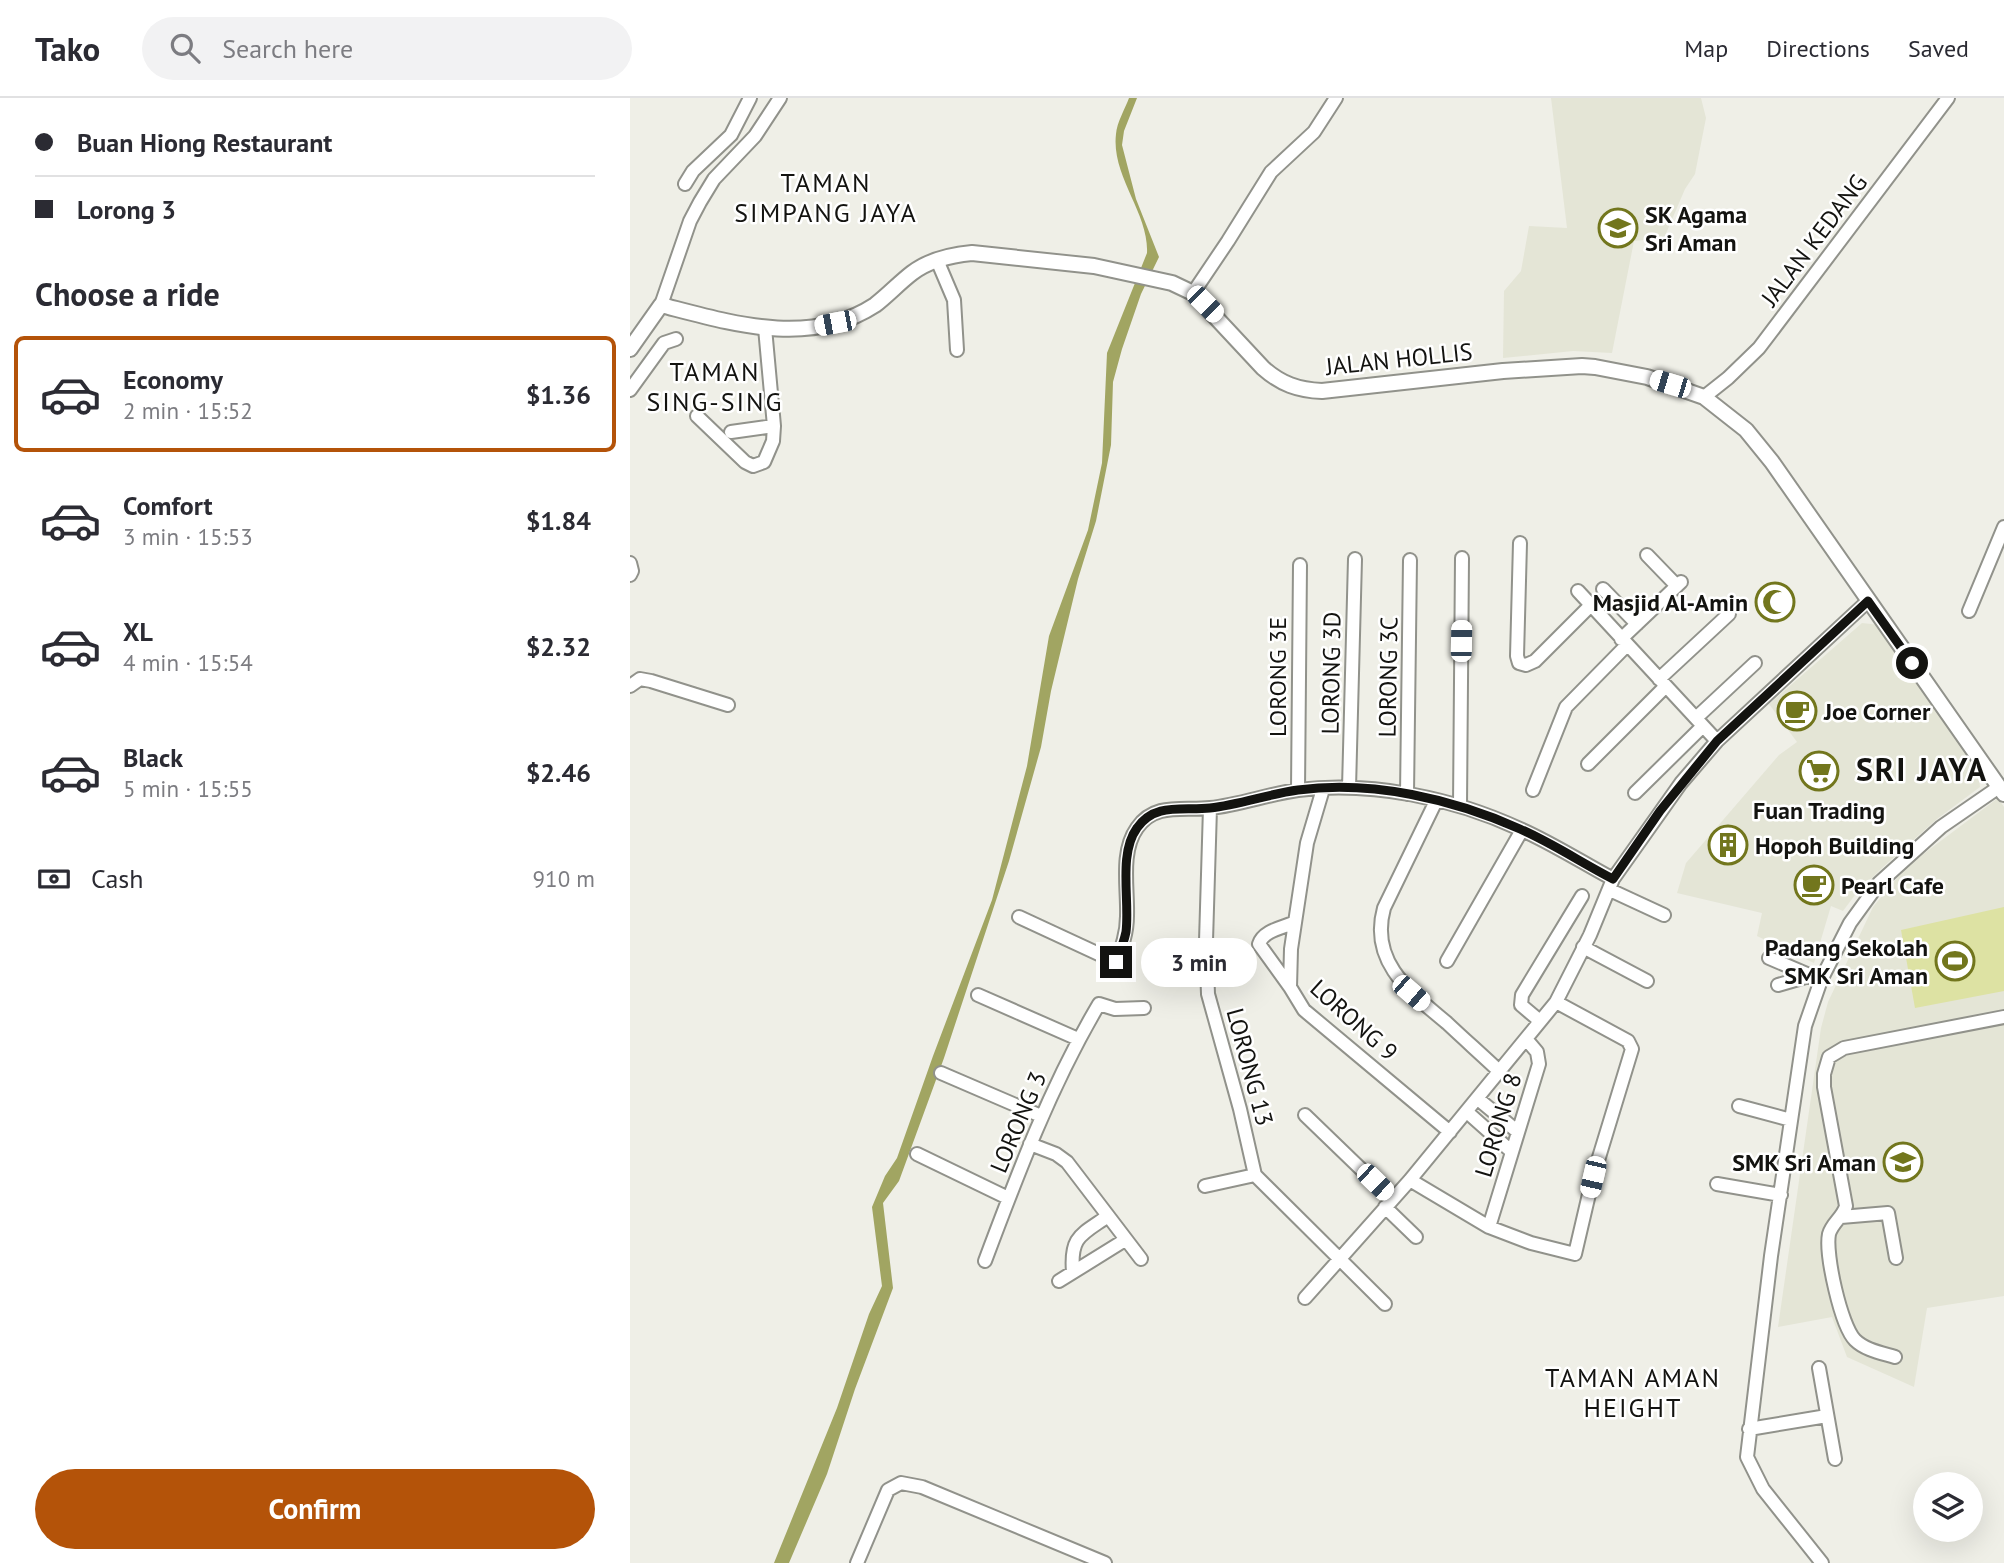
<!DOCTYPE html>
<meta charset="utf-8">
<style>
:root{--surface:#fff;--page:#f2f2f3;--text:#2b2b33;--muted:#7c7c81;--line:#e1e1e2;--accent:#b45309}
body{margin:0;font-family:"PT Sans",sans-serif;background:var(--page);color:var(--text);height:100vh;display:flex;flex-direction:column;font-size:26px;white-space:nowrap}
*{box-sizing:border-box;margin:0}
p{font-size:23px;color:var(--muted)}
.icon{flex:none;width:38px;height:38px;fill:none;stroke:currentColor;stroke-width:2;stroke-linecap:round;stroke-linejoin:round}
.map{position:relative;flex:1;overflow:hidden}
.details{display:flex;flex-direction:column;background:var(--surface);width:630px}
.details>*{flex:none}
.hud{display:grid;align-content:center;height:154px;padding:0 35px;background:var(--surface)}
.fabs{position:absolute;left:1283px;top:1374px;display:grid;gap:14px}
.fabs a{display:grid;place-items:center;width:70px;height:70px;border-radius:50%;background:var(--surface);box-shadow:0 7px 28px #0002;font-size:35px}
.end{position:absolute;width:32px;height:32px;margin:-16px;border:9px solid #131310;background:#fff;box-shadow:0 0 0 4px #fff}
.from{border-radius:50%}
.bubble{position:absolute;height:49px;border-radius:24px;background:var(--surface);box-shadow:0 7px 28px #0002;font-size:23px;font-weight:700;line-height:49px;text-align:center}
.car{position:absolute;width:21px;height:42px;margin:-21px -10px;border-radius:9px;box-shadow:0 0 5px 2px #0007;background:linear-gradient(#fff 24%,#345 0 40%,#fff 0 76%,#345 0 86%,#fff 0)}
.hud b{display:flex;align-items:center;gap:24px;height:66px;font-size:26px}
.hud b+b{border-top:2px solid var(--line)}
.hud i{width:18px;height:18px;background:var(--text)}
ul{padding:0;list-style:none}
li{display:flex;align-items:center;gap:21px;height:116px;margin:0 14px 10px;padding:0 21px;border:4px solid transparent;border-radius:10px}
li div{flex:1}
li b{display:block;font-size:26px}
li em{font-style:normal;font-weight:700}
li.current{border-color:var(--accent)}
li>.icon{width:63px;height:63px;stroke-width:1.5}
h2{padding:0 35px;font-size:32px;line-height:84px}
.pay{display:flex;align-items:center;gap:18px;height:77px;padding:0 35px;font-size:26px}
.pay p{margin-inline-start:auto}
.primary-button{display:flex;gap:14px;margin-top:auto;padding:14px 35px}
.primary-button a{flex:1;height:80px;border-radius:42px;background:var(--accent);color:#fff;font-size:28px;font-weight:700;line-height:80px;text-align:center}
header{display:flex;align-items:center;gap:42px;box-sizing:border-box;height:98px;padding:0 35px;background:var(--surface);border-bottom:2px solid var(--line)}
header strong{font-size:33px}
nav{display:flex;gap:38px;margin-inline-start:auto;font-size:24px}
.search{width:490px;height:63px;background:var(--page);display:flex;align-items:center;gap:18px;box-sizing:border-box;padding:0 24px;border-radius:38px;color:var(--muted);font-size:26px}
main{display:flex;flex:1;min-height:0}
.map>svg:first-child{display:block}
.built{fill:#e4e5d6}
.green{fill:#dde2a3}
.water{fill:#a1a562}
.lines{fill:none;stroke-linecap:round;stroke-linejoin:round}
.minor-casing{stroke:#91928b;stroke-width:16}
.major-casing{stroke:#91928b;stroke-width:18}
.minor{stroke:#fff;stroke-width:12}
.major{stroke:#fff;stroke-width:14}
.route{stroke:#131310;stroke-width:9}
.labels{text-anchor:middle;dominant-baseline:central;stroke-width:5;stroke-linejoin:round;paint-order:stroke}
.poi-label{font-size:24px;font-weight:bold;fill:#131310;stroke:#fff;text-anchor:start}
.street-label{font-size:24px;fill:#131310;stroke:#fff}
.neighbourhood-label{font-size:26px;letter-spacing:2px;fill:#131310;stroke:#fff}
.district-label{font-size:32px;font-weight:bold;letter-spacing:2px;fill:#131310;stroke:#fff}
</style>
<header>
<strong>Tako</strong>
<div class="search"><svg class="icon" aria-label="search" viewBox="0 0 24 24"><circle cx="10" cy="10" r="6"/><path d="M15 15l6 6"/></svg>Search here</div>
<nav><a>Map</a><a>Directions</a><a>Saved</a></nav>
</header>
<main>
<section class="details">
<div class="hud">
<b><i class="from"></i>Buan Hiong Restaurant</b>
<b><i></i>Lorong 3</b>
</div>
<h2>Choose a ride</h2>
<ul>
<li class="current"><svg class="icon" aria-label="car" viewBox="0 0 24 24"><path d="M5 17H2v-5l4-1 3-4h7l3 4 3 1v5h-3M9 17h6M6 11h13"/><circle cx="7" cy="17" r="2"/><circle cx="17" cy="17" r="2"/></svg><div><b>Economy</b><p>2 min · 15:52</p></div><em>$1.36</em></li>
<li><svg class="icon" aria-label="car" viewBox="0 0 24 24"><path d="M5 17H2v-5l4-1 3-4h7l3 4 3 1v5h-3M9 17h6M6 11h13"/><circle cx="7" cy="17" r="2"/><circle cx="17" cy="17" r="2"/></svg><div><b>Comfort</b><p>3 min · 15:53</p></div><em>$1.84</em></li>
<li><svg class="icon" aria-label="car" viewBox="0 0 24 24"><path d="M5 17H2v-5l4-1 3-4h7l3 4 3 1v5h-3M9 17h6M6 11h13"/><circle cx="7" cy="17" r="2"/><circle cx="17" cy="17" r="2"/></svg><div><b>XL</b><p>4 min · 15:54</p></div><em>$2.32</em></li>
<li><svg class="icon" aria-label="car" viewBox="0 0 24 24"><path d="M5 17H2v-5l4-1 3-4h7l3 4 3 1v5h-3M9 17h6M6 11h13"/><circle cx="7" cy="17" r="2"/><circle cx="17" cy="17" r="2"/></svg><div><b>Black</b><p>5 min · 15:55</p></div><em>$2.46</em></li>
</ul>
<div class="pay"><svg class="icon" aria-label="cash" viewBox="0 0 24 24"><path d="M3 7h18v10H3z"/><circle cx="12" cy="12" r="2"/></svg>Cash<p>910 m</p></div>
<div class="primary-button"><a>Confirm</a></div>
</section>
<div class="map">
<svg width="1374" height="1465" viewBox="0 0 1374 1465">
<rect width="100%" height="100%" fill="#efefe7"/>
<path class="built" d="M 921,0 L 1071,0 L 1076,20 L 1065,76 L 1055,91 L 1034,140 L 1004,143 L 982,255 L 943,253 L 873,260 L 874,193 L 891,173 L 899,128 L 937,130 Z
M 1232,525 L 1250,527 L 1348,671 L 1350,689 L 1307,721 L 1252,770 L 1225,797 L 1213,813 L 1201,808 L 1184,865 L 1127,838 L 1132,815 L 1047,795 L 1056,765 L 1149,657 L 1167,644 L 1139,606 Z
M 1368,700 L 1374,709 L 1374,1198 L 1297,1210 L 1284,1289 L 1217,1259 L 1202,1219 L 1148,1229 L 1191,930 L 1198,904 L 1243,809 L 1276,769 Z"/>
<path class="green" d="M 1374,809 L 1374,893 L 1285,910 L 1271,832 Z"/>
<path class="water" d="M 499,0 L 507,0 L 494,33 L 492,47 L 506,101 L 529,159 L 511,196 L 492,251 L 483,284 L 481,347 L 466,423 L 448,481 L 421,593 L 411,649 L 379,763 L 314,960 L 269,1083 L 253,1105 L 263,1190 L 225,1291 L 197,1376 L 159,1465 L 144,1465 L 207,1310 L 239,1216 L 252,1188 L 242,1109 L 255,1078 L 267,1060 L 303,958 L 362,802 L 397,668 L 419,538 L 458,432 L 472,365 L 477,255 L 517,155 C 519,115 481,78 486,36 C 487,24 495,11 499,0 Z"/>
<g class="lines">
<defs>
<path id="minor" d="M 55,86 L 63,73 L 101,37 L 120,0
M 307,162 L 324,202 L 327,252
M 563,195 L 598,143 L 641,74 L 684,34 L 706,0
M 31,207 L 60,123 L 70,104 L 84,81 L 125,38 L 150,0
M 0,292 L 34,245 L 46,241
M 1074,299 L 1098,280 L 1129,250 L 1318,0
M 67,318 L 115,364 L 123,368 L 134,364 L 143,343 L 144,328 L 135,230
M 101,334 L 144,328
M 890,445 L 887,558 L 889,565 L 896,567 L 905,563 L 961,507
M 1017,457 L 1047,488
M 0,465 L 2,473 L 0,477
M 973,491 L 1007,526
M 948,493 L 1087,643
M 1339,513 L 1374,429
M 991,541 L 1051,484
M 1029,581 L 1099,516
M 0,588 L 10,581 L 21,583 L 98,607
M 1066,620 L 1125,565
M 958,666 L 1036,588
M 719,690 L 725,461
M 693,691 L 677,745 L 661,851 L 660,889 L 674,912 L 820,1034
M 668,692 L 670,467
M 903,692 L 936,609 L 997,547
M 1005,695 L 1073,628
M 777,696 L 780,462
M 806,703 L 754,810 C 739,864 780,894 817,925 C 834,941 852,957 869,973
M 830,708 L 832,460
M 580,710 L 576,843 L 578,896 L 610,1011 L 625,1077 L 755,1206
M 980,792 L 1034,817
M 389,819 L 486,864 C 492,849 497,835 497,818 C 498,790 490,754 507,730 C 525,704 553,713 580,710 C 610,707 638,696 668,692 C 742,683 823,700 890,731 C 922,745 953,765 983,781
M 953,849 L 1017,883
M 1139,860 L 1191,882
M 817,863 L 892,732
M 1148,887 L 1179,878
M 660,889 L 629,846 C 633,833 651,830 663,825
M 348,897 L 448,941
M 910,923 L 891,907 L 892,897 L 952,798
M 311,975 L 411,1018
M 848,1001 L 888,1034
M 1109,1008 L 1161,1022
M 837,1014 L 882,1054
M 675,1017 L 762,1101
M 400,1046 L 426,1056 L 437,1064 L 511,1161
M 287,1056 L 378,1100
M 780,1082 L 859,1129 L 901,1145 L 945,1156 L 963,1079 L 1002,951 L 998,943 L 926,904
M 1087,1086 L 1151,1097
M 575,1088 L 625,1077
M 755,1109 L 786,1139
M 1211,1119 L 1258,1115 L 1266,1160
M 859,1129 L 909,966 L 907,954 L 896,941
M 355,1163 C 388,1075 421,987 469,906 L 485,911 L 514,910
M 443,1174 C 440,1138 451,1137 478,1118
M 429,1183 L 495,1142
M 675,1200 L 780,1082 L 926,904 L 960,837 L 983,781 L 1051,685 L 1087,643 L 1238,503
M 1265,1259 C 1252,1255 1235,1252 1225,1242 C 1211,1228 1195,1156 1199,1136 C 1202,1125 1213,1119 1216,1108 L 1194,989 L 1194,976 L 1199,959 L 1214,950 L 1374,919
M 1189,1270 L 1205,1361
M 1119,1331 L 1197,1318
M 227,1465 L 258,1392 L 271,1385 L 292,1389 L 475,1465
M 1192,1465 L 1133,1391 L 1117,1359 L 1141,1158 L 1175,928 L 1191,882 L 1220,825 L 1249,785 L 1311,729 L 1369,689"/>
<path id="major" d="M 0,251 L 31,207 C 101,225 179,250 245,207 C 258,197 269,185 282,175 C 299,162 321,157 342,155 L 464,168 L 542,185 L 563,195 L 633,270 C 651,286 668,292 692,293 L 873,273 L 952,268 L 965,269 L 1017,279 L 1074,299 L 1116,332 L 1142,364 L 1374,696"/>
</defs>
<use href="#minor" class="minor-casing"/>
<use href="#major" class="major-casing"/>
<use href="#minor" class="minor"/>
<use href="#major" class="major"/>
</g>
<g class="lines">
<path class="route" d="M 486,864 C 490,854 494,844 496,834 C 500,803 488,756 507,730 C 525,704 553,713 580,710 C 610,707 638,696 668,692 C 742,682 823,701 890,731 C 922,745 952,765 983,781 L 1030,713 L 1087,643 L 1238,503 L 1282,565"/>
</g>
<defs>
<symbol id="school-ring" viewBox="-11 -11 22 22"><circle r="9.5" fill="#fff" stroke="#72761d" stroke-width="1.5"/><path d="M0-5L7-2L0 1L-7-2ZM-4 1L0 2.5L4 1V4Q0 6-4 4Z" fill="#72761d"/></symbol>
<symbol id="mosque-ring" viewBox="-11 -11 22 22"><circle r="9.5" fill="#fff" stroke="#72761d" stroke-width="1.5"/><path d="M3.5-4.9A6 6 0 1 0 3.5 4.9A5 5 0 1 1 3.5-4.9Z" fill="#72761d"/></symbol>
<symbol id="cafe-ring" viewBox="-11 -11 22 22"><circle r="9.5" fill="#fff" stroke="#72761d" stroke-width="1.5"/><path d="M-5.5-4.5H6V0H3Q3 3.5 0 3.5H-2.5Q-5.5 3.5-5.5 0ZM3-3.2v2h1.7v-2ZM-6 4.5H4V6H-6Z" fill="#72761d"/></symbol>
<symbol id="supermarket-ring" viewBox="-11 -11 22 22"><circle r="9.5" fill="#fff" stroke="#72761d" stroke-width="1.5"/><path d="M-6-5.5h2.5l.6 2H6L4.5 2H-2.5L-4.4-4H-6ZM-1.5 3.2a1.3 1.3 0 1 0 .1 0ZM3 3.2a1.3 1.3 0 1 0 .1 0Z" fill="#72761d"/></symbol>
<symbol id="building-ring" viewBox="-11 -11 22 22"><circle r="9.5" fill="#fff" stroke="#72761d" stroke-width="1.5"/><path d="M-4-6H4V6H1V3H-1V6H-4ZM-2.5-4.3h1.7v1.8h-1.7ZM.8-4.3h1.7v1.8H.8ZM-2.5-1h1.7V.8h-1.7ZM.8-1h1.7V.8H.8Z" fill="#72761d"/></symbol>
<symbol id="stadium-ring" viewBox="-11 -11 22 22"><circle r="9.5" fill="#fff" stroke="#72761d" stroke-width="1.5"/><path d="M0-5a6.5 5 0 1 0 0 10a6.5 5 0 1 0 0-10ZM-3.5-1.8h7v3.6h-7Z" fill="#72761d"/></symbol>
</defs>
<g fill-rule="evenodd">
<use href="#school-ring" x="966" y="108" width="44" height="44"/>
<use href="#mosque-ring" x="1123" y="482" width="44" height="44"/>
<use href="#cafe-ring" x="1145" y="591" width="44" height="44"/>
<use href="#supermarket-ring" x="1167" y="651" width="44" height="44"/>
<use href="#building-ring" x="1076" y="725" width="44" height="44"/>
<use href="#cafe-ring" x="1162" y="765" width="44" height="44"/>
<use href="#stadium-ring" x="1303" y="841" width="44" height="44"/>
<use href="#school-ring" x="1251" y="1042" width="44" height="44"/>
</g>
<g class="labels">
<g class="poi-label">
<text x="1015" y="116">SK Agama<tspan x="1015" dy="28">Sri Aman</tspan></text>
<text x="1118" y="504" text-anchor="end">Masjid Al-Amin</text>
<text x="1194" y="613">Joe Corner</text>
<text x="1189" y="712" text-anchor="middle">Fuan Trading</text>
<text x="1125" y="747">Hopoh Building</text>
<text x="1211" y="787">Pearl Cafe</text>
<text x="1298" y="849" text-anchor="end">Padang Sekolah<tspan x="1298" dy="28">SMK Sri Aman</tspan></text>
<text x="1246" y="1064" text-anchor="end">SMK Sri Aman</text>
</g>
<g class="street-label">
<text transform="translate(1184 142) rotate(-53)">JALAN KEDANG</text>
<text transform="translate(769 261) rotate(-6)">JALAN HOLLIS</text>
<text transform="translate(701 575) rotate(-89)">LORONG 3D</text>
<text transform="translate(647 579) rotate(-90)">LORONG 3E</text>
<text transform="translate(758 579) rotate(-89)">LORONG 3C</text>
<text transform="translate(724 922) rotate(42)">LORONG 9</text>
<text transform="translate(620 969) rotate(75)">LORONG 13</text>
<text transform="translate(388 1024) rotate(-67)">LORONG 3</text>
<text transform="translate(868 1027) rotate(-73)">LORONG 8</text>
</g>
<g class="neighbourhood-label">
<text x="196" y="84">TAMAN<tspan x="196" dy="30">SIMPANG JAYA</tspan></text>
<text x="85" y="273">TAMAN<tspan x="85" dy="30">SING-SING</tspan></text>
<text x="1003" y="1279">TAMAN AMAN<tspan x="1003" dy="30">HEIGHT</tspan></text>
</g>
<g class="district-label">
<text x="1292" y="671">SRI JAYA</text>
</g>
</g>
</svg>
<div class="fabs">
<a><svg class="icon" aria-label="layers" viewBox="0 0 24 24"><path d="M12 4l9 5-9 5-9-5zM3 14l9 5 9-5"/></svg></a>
</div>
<i class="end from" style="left:1282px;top:565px"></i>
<i class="end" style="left:486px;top:864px"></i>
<div class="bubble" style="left:511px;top:840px;width:116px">3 min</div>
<i class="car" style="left:575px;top:206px;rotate:135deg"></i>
<i class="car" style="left:205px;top:225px;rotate:259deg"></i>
<i class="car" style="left:1040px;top:286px;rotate:287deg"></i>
<i class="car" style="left:831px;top:543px;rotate:1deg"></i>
<i class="car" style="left:781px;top:895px;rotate:131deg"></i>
<i class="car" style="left:963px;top:1079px;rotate:193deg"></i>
<i class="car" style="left:745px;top:1084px;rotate:134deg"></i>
</div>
</main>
